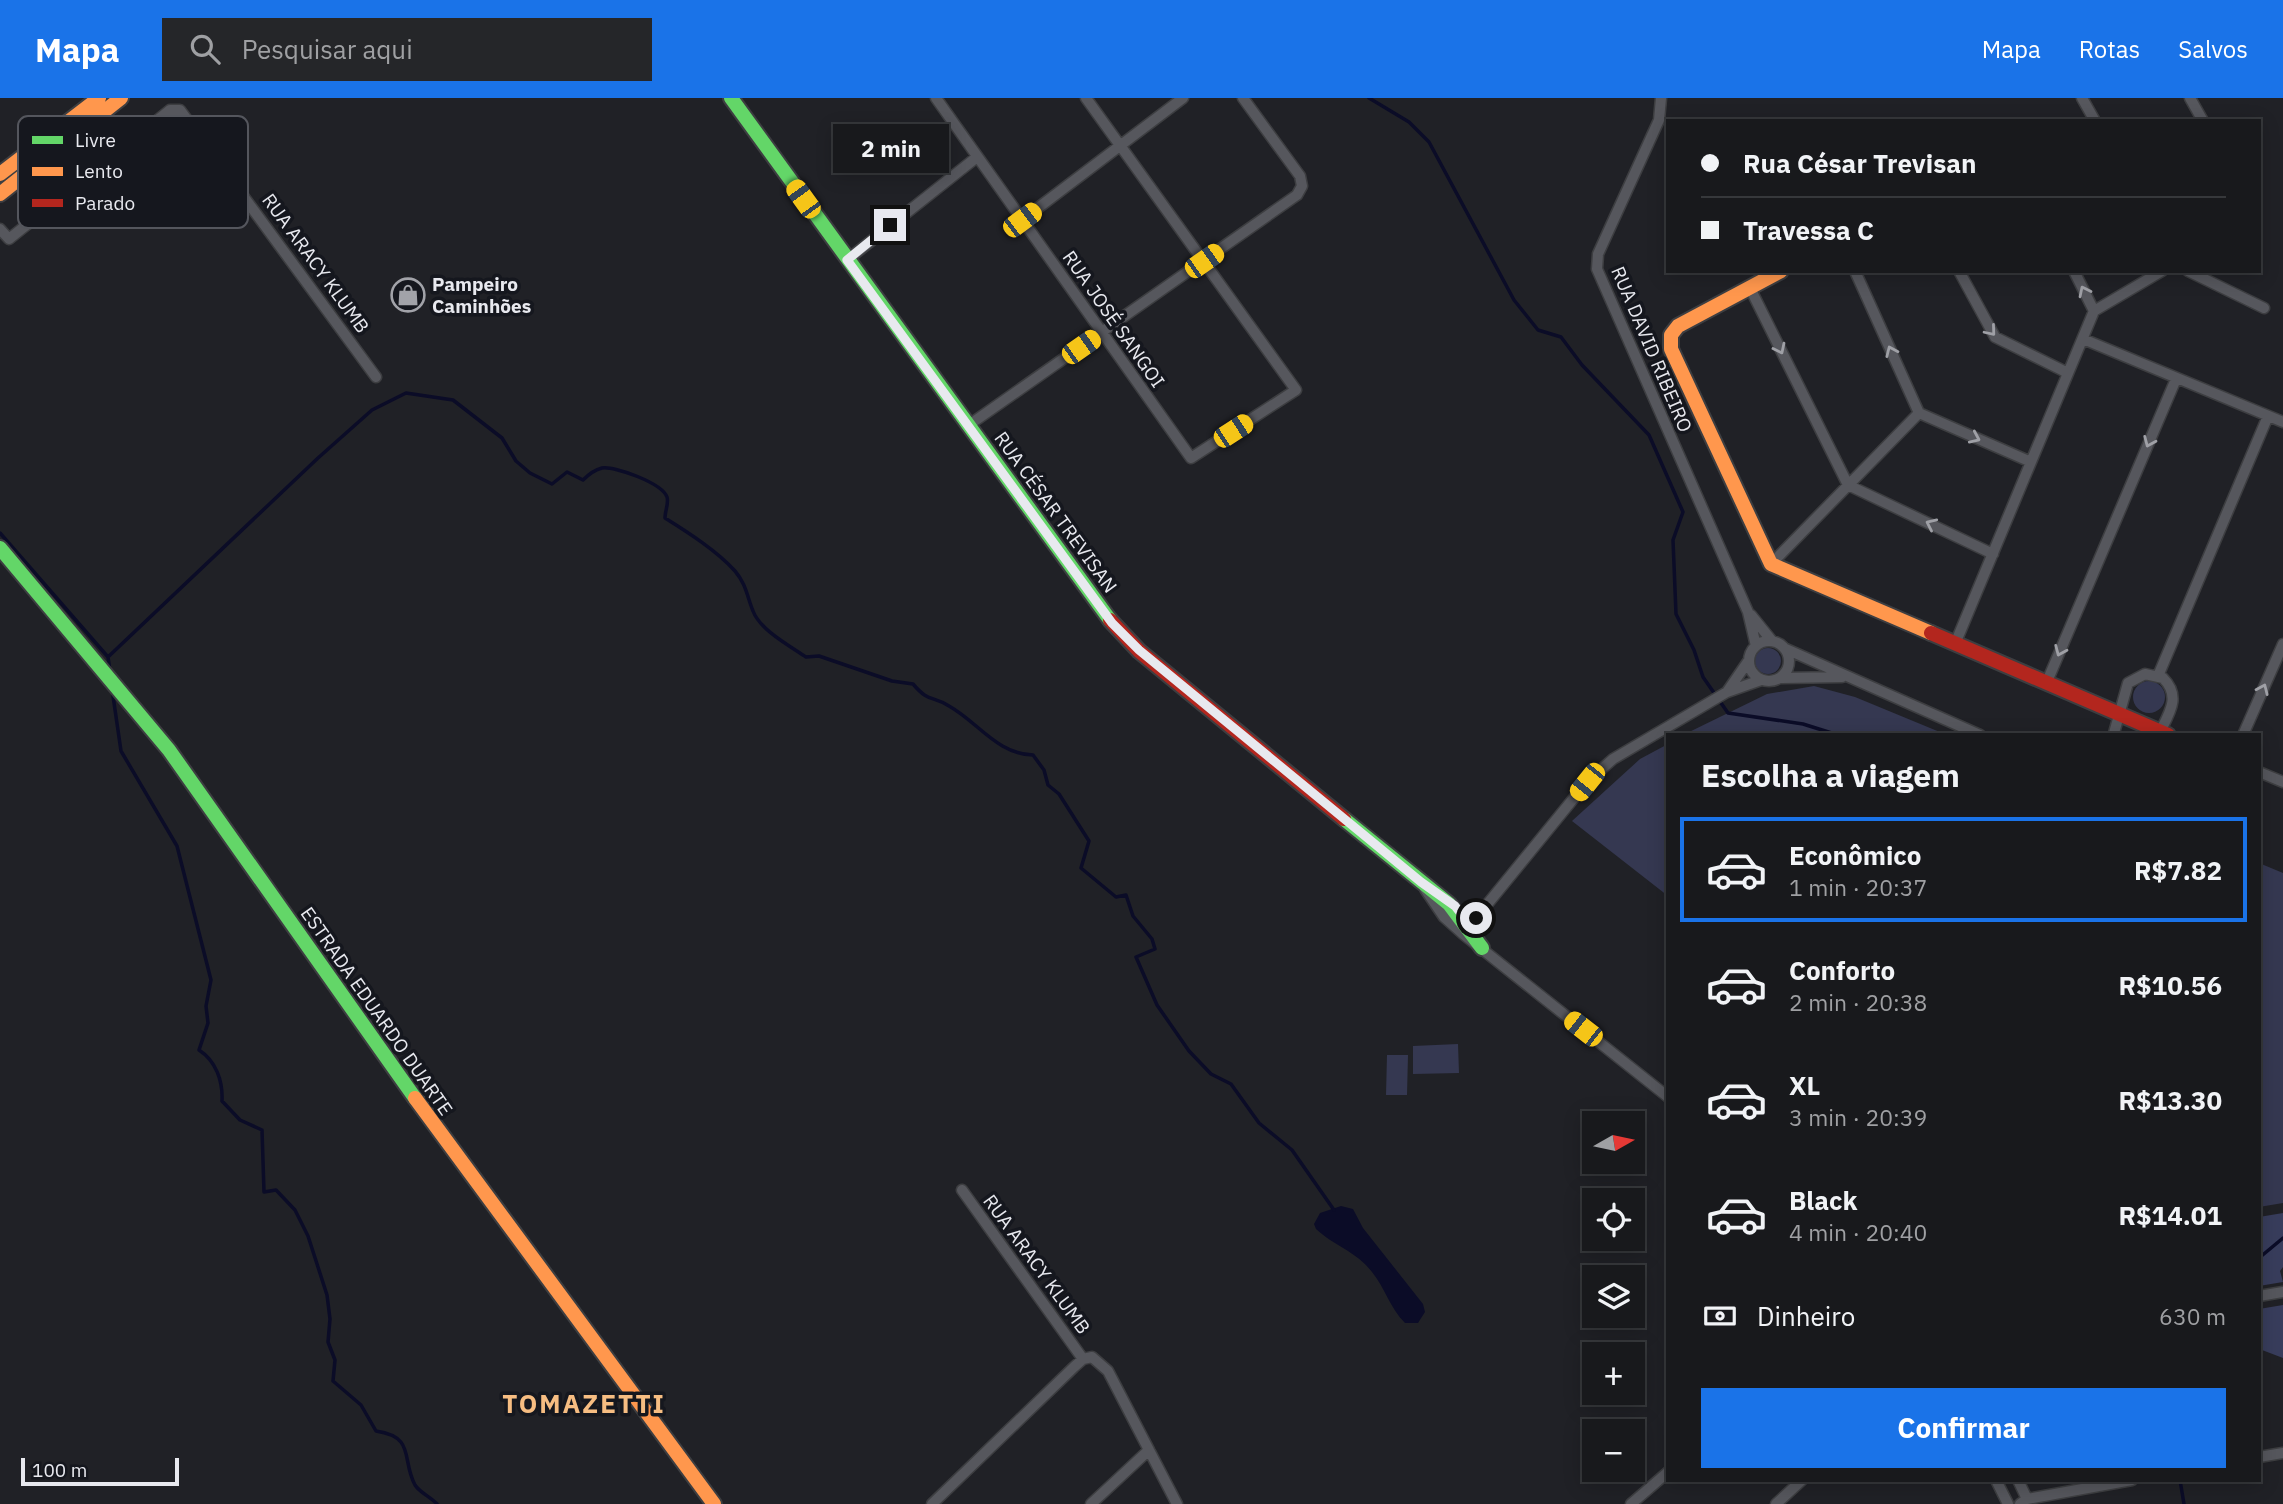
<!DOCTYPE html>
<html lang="pt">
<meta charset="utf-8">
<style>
:root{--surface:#18191c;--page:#252629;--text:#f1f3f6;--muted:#9fa0a3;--line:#36383b;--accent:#1a73e8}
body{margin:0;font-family:"IBM Plex Sans",sans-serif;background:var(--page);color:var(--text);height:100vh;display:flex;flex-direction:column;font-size:26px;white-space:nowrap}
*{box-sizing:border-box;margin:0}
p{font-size:23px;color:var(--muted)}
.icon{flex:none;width:38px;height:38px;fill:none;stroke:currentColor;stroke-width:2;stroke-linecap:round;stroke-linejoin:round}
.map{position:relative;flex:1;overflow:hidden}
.sheet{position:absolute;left:1666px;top:635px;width:595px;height:749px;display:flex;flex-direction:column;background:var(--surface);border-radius:0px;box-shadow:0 4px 18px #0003,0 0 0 2px var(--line)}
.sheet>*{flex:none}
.banner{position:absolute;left:1666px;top:21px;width:595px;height:154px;border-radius:0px;box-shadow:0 4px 18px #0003,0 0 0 2px var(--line);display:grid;align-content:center;height:154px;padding:0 35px;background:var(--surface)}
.needle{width:46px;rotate:81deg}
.controls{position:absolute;left:1582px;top:1013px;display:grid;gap:14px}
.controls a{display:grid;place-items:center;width:63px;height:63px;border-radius:0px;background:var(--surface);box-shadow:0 4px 18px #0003,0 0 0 2px var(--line);font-size:35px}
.scale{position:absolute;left:21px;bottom:18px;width:158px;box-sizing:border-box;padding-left:7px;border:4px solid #e8e9ef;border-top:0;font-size:19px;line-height:24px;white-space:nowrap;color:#e8e9ef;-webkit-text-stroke:5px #15171e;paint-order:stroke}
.end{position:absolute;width:32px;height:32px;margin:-16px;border:9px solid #e8e9ef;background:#111;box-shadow:0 0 0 4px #111}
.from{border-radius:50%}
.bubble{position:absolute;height:49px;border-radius:0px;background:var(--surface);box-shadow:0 4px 18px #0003,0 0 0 2px var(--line);font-size:23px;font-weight:700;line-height:49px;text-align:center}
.car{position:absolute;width:21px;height:42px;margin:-21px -10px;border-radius:9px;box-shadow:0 0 5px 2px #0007;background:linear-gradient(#f5c518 24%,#345 0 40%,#f5c518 0 76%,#345 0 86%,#f5c518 0)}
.banner b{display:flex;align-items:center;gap:24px;height:66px;font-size:26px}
.banner b+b{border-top:2px solid var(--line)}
.banner i{width:18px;height:18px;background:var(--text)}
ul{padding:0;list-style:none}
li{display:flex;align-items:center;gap:21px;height:105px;margin:0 14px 10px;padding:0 21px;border:4px solid transparent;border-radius:0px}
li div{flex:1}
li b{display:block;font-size:26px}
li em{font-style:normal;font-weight:700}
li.on{border-color:var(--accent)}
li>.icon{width:63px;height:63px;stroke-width:1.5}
h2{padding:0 35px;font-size:32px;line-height:84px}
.pay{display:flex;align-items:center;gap:18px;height:77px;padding:0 35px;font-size:26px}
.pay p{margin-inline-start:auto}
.cta{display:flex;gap:14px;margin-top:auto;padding:14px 35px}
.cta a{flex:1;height:80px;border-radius:0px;background:var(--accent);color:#fff;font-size:28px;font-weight:700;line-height:80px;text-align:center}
header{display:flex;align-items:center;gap:42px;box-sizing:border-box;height:98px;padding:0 35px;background:var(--accent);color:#fff}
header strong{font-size:33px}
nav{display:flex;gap:38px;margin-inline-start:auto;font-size:24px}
.search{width:490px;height:63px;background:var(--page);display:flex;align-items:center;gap:18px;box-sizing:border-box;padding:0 24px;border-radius:0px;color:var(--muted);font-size:26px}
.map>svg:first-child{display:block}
.green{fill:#353851}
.forest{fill:#383d5c}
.water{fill:#0b0c27}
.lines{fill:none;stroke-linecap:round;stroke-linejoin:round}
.stream{stroke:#0b0c27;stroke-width:3.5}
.street-casing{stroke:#3d3e41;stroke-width:13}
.fast-casing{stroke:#3d3e41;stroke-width:18}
.slow-casing{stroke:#3d3e41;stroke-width:18}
.jam-casing{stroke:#3d3e41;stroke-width:18}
.street{stroke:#56575d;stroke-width:10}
.fast{stroke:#63d668;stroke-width:14}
.slow{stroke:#ff974d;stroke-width:14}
.jam{stroke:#b3261e;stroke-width:14}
.oneway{stroke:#9fa0a6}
.route{stroke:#e8e9ef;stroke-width:9}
.labels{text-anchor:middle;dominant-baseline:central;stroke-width:7;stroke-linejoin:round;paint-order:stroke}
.street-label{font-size:19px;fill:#e8e9ef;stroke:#15171e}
.poi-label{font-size:19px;font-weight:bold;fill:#e8e9ef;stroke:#15171e;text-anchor:start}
.district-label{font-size:26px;font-weight:bold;letter-spacing:2px;fill:#f6bd82;stroke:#15171e}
.key{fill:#15171e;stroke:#54565d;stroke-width:2}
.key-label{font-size:19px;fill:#e8e9ef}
</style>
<header>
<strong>Mapa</strong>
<div class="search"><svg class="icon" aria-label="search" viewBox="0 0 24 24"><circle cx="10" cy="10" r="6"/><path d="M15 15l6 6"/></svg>Pesquisar aqui</div>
<nav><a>Mapa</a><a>Rotas</a><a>Salvos</a></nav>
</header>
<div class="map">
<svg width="2283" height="1406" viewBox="0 0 2283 1406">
<rect width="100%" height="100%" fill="#202126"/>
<path class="green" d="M1755 563a13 13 0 1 1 26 0a13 13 0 1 1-26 0Z
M2133 599a16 16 0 1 1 32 0a16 16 0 1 1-32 0Z
M 1814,588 L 1855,599 L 1947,637 L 1683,637 L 1767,596 Z
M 1668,646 L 1668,798 L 1572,723 L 1640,661 Z
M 2259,765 L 2283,775 L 2283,1105 L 2259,1109 Z
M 1458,946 L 1459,975 L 1413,976 L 1413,948 Z
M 1387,957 L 1408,957 L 1407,997 L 1386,997 Z"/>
<path class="forest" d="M 2283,1115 L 2283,1169 L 2280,1173 L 2283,1184 L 2259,1188 L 2259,1119 Z
M 2283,1207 L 2283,1260 L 2262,1252 L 2259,1255 L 2259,1211 Z"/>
<path class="water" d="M 1341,1108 L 1353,1111 L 1363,1130 L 1423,1206 L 1425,1214 L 1418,1225 L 1405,1225 C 1390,1210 1385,1190 1372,1174 C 1356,1153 1334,1148 1316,1131 L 1314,1126 L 1320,1115 Z"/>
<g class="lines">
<path class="stream" d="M 1369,0 L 1409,24 L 1429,44 L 1514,202 L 1538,232 L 1561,239 L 1582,267 L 1649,337 L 1683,414 L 1673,442 L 1676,516 L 1694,552 L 1703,579 L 1728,615 L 1803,626 L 1838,637
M 0,435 L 108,559 L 110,573
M 108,559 L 318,360 L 372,312 L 406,295 L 453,302 L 502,340 L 516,363 L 530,375 L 552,386 L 567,374 L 583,382 C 589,376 594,372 602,370 C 615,368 662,385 667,399 C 669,405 665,413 665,420 C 689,435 717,453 735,473 C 746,486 747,498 753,513 C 760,532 790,548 806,559 L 819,558 L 892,583 L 913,586 C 929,605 932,597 949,608 C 979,625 997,656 1033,657 L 1044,672 L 1048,687 L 1059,696 L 1089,743 L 1081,770 L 1116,799 L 1126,797 L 1133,818 L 1152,841 L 1155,851 L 1136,859 L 1157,907 L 1189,953 L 1211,976 L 1231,986 L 1259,1025 L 1292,1052 L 1334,1112
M 112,591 L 121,653 L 177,748 L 211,882 L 206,908 L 208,925 L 199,952 C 216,963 223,983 222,1003 L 240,1022 L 262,1032 L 264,1094 L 276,1092 L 295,1112 L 308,1138 L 327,1197 L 330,1221 L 328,1244 L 335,1262 L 333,1283 L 361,1307 L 376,1333 C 416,1339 401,1361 415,1387 C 420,1395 431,1399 437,1406
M 2259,1160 L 2283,1140
M 2180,1382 L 2184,1406"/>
<defs>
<path id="street" d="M 936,0 L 1191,360 L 1296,292 L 1086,0
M 1661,0 L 1659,22 L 1598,156 L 1597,171 L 1748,514 L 1756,548
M 2082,0 L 2095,23
M 2190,0 L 2203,23
M 1022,122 L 1183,0
M 0,131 L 9,141 L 170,12 L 180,12 L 376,279
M 847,162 L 977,59
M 1855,173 L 1919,315 L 2031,364
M 1959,173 L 1995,239 L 2068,275
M 2074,173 L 2094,213
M 2188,173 L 2264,210
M 1750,190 L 1848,387 L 1993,456
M 2083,241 L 2283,324
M 969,327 L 1297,97 L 1302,88 L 1300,78 L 1243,0
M 1771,466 L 1919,315
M 1751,517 L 1772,543
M1749 563a20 20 0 1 1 40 0a20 20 0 1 1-40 0Z
M 1955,546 L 2094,213 L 2162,173
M 1786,551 L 1980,637
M 2158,578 L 2268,318
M 1782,580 L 1842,579
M 2046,586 L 2176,281
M 1727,594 L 1749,562
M 2114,635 L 2128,585 L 2145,576 L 2163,580 C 2181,598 2170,614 2160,634
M 2243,637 L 2283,546
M 2259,674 L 2283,684
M 1425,791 L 1444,819 L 1463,836 L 1668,999
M 1463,836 L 1587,684 L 1613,661 L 1727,594 L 1761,582
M 962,1092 L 1083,1261
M 2259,1198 L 2283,1194
M 2259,1359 L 2283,1355
M 1996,1382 L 2008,1406
M 2018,1382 L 2027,1401
M 932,1406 L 1074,1269 L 1083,1261 L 1092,1259 L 1108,1273 L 1177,1406
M 1091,1406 L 1149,1352
M 1631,1406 L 1668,1374
M 1776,1406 L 1802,1382
M 2020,1406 L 2027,1401 L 2132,1382"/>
<path id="fast" d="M 731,0 L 1110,522
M 0,450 L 169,652 L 415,1000
M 1344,721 L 1449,806 L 1482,850"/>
<path id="slow" d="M 0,76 L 99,0
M 0,96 L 121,0
M 1781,173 L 1678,228 L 1671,237 L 1671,251 L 1771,466 L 1931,535
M 415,1000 L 714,1406"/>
<path id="jam" d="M 1110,522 L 1139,553 L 1344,721
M 1931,535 L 2168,637"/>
</defs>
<use href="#street" class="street-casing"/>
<use href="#fast" class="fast-casing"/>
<use href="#slow" class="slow-casing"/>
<use href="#jam" class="jam-casing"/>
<use href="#street" class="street"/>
<use href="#fast" class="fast"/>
<use href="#slow" class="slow"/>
<use href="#jam" class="jam"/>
</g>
<defs><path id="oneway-chevron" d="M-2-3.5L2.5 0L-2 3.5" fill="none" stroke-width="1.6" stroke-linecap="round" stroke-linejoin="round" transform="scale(1.75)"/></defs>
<g class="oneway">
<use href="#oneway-chevron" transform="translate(2084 193) rotate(-116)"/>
<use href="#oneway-chevron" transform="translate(1991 233) rotate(50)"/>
<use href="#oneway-chevron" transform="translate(1780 251) rotate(64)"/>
<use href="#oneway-chevron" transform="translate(1891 253) rotate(-114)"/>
<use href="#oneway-chevron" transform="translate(1975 340) rotate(24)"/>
<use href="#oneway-chevron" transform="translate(2149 344) rotate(113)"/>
<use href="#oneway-chevron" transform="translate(1931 426) rotate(-155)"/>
<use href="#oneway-chevron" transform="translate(2060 553) rotate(113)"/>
<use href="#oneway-chevron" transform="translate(2263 591) rotate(-66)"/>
</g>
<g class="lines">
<path class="route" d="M 890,127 L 847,162 L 1112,525 L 1139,552 L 1421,784 L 1455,808 L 1470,827 L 1476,820"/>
</g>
<defs>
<symbol id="shop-ring" viewBox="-11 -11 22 22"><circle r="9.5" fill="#15171e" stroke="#a2a3a9" stroke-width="1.5"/><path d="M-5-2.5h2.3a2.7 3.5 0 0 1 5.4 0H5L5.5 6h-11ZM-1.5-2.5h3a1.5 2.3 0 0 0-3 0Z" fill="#a2a3a9"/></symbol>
</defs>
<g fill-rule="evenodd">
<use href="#shop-ring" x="389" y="178" width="38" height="38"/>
</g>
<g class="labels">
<g class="street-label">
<text transform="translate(316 165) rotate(54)">RUA ARACY KLUMB</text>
<text transform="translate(1114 221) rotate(55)">RUA JOSÉ SANGOI</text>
<text transform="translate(1652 251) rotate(67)">RUA DAVID RIBEIRO</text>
<text transform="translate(1056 414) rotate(54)">RUA CÉSAR TREVISAN</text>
<text transform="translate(377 913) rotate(55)">ESTRADA EDUARDO DUARTE</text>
<text transform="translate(1037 1166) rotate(54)">RUA ARACY KLUMB</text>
</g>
<g class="poi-label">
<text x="432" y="186">Pampeiro<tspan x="432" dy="22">Caminhões</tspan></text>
</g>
<g class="district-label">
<text x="584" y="1305">TOMAZETTI</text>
</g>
</g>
<rect x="18" y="18" width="230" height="112" rx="10" class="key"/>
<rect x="32" y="38" width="31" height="8" fill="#63d668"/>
<rect x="32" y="69" width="31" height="9" fill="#ff974d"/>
<rect x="32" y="101" width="31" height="8" fill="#b3261e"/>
<g class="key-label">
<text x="75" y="49">Livre</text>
<text x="75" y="80">Lento</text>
<text x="75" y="112">Parado</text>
</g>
</svg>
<div class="controls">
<a><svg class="needle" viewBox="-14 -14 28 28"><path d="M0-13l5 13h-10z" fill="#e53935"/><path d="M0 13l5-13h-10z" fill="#9fa0a3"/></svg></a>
<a><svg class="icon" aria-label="locate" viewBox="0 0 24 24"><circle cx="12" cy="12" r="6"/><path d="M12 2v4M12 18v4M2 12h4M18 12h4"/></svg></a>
<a><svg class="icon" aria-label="layers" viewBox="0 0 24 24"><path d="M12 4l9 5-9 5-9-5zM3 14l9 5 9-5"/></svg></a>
<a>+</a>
<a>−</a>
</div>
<div class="scale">100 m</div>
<i class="end from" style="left:1476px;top:820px"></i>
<i class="end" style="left:890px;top:127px"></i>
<div class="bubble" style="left:833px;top:26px;width:116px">2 min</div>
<i class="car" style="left:803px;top:101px;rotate:324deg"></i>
<i class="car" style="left:1022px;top:122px;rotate:53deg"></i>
<i class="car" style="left:1204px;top:163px;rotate:55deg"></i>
<i class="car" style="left:1081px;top:249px;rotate:55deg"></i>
<i class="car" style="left:1233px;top:333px;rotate:57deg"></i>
<i class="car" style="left:1587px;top:684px;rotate:219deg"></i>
<i class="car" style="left:1583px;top:931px;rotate:308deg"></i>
<div class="banner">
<b><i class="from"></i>Rua César Trevisan</b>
<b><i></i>Travessa C</b>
</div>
<section class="sheet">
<h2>Escolha a viagem</h2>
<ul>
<li class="on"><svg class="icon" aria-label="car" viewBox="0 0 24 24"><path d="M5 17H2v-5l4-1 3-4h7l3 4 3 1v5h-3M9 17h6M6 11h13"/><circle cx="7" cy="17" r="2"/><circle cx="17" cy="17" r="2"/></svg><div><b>Econômico</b><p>1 min · 20:37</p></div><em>R$7.82</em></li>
<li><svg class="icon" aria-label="car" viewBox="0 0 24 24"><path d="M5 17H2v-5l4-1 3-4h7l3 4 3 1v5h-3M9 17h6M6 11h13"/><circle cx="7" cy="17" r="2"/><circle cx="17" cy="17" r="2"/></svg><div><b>Conforto</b><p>2 min · 20:38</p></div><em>R$10.56</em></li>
<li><svg class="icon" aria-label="car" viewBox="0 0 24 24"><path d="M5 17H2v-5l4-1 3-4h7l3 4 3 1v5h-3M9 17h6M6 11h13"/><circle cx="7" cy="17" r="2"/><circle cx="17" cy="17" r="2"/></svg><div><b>XL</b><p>3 min · 20:39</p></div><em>R$13.30</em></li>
<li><svg class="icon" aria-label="car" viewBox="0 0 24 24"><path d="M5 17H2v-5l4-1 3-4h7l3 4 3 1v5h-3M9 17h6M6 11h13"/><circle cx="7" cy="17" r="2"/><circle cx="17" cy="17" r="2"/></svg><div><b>Black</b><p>4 min · 20:40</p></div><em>R$14.01</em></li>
</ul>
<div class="pay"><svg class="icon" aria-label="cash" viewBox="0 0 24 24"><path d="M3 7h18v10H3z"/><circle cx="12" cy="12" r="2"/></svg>Dinheiro<p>630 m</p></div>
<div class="cta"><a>Confirmar</a></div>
</section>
</div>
